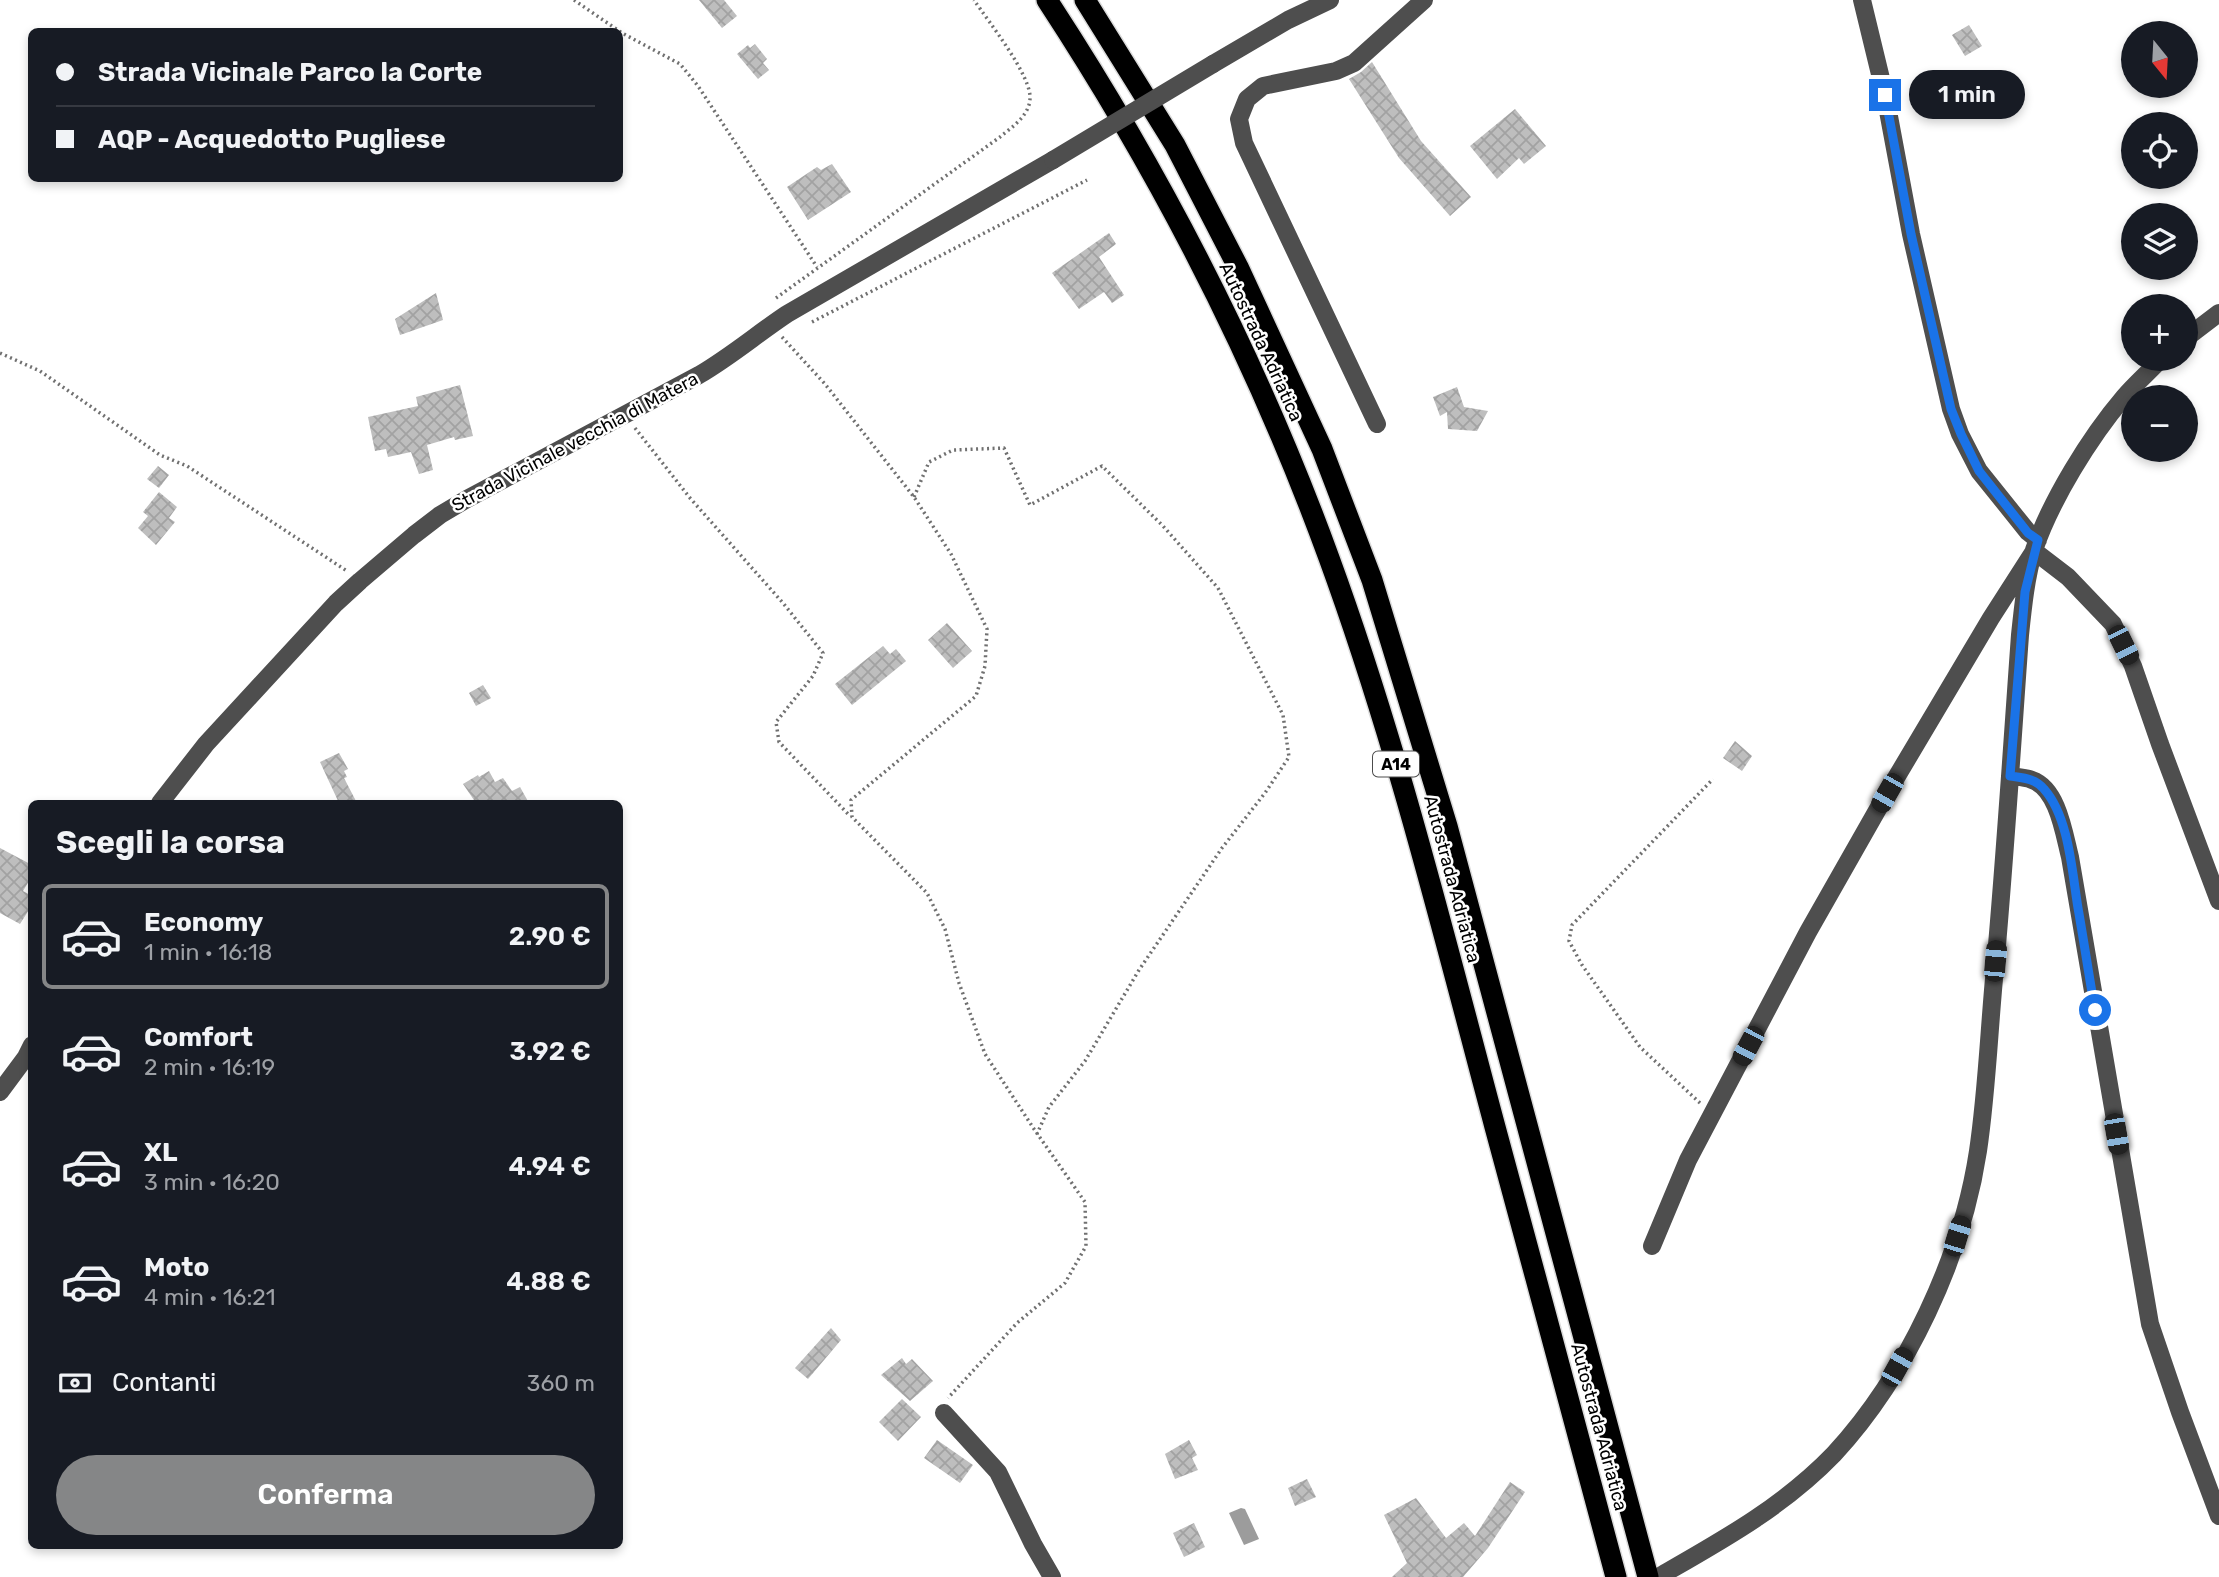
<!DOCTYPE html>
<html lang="it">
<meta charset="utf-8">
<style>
:root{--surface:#171b24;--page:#20242c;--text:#f1f3f6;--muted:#9ea1a6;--line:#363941;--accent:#858687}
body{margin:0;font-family:Rubik,sans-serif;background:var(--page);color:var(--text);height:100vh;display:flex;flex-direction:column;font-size:26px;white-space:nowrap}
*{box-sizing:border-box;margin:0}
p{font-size:23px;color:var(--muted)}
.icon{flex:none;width:38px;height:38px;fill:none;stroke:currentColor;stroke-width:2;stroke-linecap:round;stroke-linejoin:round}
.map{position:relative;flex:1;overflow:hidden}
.side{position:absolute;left:28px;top:800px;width:595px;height:749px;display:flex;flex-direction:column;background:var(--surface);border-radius:10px;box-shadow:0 4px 10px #0003}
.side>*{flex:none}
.top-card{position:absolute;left:28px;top:28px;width:595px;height:154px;border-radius:10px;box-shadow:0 4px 10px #0003;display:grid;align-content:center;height:154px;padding:0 28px;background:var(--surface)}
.needle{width:46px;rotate:162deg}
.tools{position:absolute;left:2121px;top:21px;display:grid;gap:14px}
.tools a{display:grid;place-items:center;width:77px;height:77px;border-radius:50%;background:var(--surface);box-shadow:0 4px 10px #0003;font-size:35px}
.end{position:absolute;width:32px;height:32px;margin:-16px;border:9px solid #1a73e8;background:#fff;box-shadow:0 0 0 4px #fff}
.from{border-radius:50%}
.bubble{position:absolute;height:49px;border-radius:24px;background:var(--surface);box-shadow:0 4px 10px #0003;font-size:23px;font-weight:600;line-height:49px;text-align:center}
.car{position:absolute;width:21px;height:42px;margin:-21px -10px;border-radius:9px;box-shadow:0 0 5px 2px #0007;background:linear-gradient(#222 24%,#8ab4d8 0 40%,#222 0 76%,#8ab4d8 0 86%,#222 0)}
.top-card b{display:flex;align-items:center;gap:24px;height:66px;font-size:26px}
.top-card b+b{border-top:2px solid var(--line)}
.top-card i{width:18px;height:18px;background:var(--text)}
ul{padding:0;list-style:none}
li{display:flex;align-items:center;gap:21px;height:105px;margin:0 14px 10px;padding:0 14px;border:4px solid transparent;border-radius:10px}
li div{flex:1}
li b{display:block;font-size:26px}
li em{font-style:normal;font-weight:600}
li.selected{border-color:var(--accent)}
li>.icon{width:63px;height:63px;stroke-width:1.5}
h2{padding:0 28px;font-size:32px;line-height:84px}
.pay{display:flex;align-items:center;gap:18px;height:77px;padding:0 28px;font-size:26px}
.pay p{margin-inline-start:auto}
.cta{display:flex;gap:14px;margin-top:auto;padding:14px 28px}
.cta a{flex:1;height:80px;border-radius:42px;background:var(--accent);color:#fff;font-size:28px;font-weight:600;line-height:80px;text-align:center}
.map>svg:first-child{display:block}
.water{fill:#9c9c9c}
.building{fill:url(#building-cross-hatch)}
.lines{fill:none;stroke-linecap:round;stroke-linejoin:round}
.highway-casing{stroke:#dbdbdb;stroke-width:24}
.path{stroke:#707070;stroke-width:3.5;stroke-dasharray:2 3.5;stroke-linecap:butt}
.minor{stroke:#4e4e4e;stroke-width:18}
.highway{stroke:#000;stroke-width:21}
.minor-bridge{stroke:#4e4e4e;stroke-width:18}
.route{stroke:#1a73e8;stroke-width:9}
.labels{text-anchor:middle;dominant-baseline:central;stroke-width:5;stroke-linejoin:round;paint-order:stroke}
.shield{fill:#fff;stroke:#4c4c4c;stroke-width:2}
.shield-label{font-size:16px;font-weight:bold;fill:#000}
.street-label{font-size:18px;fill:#000;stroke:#fff}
</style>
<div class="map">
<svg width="2219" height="1577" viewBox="0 0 2219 1577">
<defs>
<pattern id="building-cross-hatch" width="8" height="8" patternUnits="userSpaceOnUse" patternTransform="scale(1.75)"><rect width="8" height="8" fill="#bebebe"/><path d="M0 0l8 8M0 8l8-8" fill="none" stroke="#a2a2a2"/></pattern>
</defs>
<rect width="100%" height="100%" fill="#fff"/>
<path class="water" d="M 1241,1508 L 1245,1509 L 1259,1539 L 1244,1545 L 1229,1513 Z"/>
<path class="building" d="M 699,0 L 724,0 L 737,16 L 722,28 Z
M 1969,25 L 1982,46 L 1965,56 L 1952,35 Z
M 755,44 L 767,59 L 763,63 L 769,70 L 758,79 L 737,54 L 748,45 L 750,48 Z
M 1372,62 L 1421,141 L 1471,197 L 1450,216 L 1399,158 L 1349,79 L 1361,72 Z
M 1515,109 L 1546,146 L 1524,164 L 1519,158 L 1497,179 L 1470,146 Z
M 832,164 L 851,192 L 808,220 L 787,187 L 817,167 L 821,170 Z
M 1109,233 L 1116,244 L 1099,257 L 1124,295 L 1112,303 L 1104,292 L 1079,309 L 1052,273 Z
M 436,293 L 443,320 L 400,335 L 395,319 Z
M 460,385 L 473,436 L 455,440 L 454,437 L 427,445 L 433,470 L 419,474 L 411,452 L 388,457 L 386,449 L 375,451 L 368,417 L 418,406 L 416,397 Z
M 1457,387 L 1464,407 L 1488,411 L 1477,431 L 1448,429 L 1447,412 L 1440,416 L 1433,397 Z
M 158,466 L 169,475 L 159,488 L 147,479 Z
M 159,492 L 177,507 L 169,518 L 175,522 L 156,545 L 138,528 L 148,516 L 143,512 Z
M 947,623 L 972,651 L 953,668 L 928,640 Z
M 883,646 L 890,654 L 896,649 L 906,661 L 852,705 L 835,684 Z
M 483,685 L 491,698 L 476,706 L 469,693 Z
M 1735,741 L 1752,756 L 1742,771 L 1723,758 Z
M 339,753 L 348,769 L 344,771 L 347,777 L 344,778 L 357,803 L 339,803 L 320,762 Z
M 489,771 L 495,782 L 503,778 L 512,791 L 520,787 L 529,803 L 476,803 L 463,784 L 478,775 L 479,777 Z
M 0,848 L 32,865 L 32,876 L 23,891 L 32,896 L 32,905 L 20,924 L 0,913 Z
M 831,1328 L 841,1340 L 808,1379 L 795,1368 Z
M 902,1358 L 906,1364 L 912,1359 L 933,1381 L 910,1401 L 881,1375 Z
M 902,1399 L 921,1417 L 898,1441 L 879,1422 Z
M 937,1440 L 973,1465 L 960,1483 L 924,1458 Z
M 1189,1440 L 1197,1455 L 1192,1458 L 1198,1470 L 1175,1479 L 1165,1454 Z
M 1307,1479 L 1316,1497 L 1295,1506 L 1288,1488 Z
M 1510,1482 L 1525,1492 L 1488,1548 L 1463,1577 L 1392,1577 L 1407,1563 L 1384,1515 L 1416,1498 L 1446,1538 L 1464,1523 L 1475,1536 Z
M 1194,1523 L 1205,1547 L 1184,1557 L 1173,1533 Z"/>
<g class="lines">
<defs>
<path id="highway" d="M 1047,0 C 1161,174 1258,363 1329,558 C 1397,744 1444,936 1495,1127 C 1535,1277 1577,1427 1616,1577
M 1085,0 L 1175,145 L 1238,267 L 1322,449 L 1372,580 L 1447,826 L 1648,1577"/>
</defs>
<use href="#highway" class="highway-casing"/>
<path class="path" d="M 574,0 L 622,33 L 680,64 L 698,86 L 817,267
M 776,298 L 1000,137 C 1012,127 1029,116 1030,99 C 1032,76 988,21 974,0
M 812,322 L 1087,180
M 782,337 L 825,384 L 914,497 L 951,554 L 987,629 L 985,666 L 976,696 L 851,800 L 852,817 L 927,893 L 945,929 L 959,983 L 985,1054 L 1034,1129 L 1085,1202 L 1086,1246 L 1065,1283 L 1017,1323 L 948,1398
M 0,353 L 40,371 L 160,455 L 187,466 L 347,571
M 635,428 L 690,498 L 783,603 L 823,653 L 813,676 L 776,722 L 779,742 L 850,816
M 914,497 L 929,462 L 953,450 L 1004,448 L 1030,505 L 1102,466 L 1163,526 L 1218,588 L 1283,715 L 1289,757 L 1265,793 L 1222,848 L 1139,970 L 1085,1061 L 1049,1107 L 1037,1134
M 1700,1103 L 1640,1047 L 1582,965 L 1569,941 L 1572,925 L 1713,779"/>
<path class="minor" d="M 1862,0 L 1885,95 L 1911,234 L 1951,409 L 1960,434 L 1979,471 L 2028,532 L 2038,540
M 1213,64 L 1288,20 L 1330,0
M 2186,338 L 2219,313
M 1377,424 L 1244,143 L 1239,119 L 1247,99 L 1263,86 L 1336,71 L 1354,63 L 1424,0
M 2010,776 C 2017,777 2025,777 2032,780 C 2058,789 2064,834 2070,857 L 2150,1324 L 2180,1412 L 2219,1516
M 160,803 L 206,744 L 336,603 L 360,581 L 414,535 L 440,515 L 467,499 L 699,375 C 730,357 757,334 787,314 L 1053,160
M 0,1092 L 26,1057 L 32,1045
M 1652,1246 L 1688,1160 L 1808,932 L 1887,793 L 1991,618 L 2034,551 L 2068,577 L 2113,624 L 2133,666 L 2160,744 L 2219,901
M 944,1413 L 998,1472 L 1033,1544 L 1052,1577
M 1658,1577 C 1721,1541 1783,1507 1834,1454 C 1907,1375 1962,1257 1978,1151 C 1987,1091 1989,1029 1995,968 C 2005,857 2012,746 2020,635 C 2023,606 2026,577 2034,550 C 2051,500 2090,437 2124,397 C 2135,384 2149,372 2161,359"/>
<use href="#highway" class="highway"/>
<path class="minor-bridge" d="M 1053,160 L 1213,64"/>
</g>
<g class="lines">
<path class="route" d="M 1885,95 L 1911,234 L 1951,409 L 1961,434 L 1979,471 L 2028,533 L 2038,540 L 2025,592 L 2010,776 C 2023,778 2035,778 2044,789 C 2069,817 2072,872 2078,908 C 2084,942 2089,976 2095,1010"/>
</g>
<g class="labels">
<rect class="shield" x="1373" y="751.5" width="46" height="25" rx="5"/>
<g class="shield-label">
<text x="1396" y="764">A14</text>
</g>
<g class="street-label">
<text transform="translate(1261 342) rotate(65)">Autostrada Adriatica</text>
<text transform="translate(575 442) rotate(-28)">Strada Vicinale vecchia di Matera</text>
<text transform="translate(1452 879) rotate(75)">Autostrada Adriatica</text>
<text transform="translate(1599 1427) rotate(75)">Autostrada Adriatica</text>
</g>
</g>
</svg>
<div class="tools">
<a><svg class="needle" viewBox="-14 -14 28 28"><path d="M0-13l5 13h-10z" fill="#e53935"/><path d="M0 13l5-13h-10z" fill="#9ea1a6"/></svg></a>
<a><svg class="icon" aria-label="locate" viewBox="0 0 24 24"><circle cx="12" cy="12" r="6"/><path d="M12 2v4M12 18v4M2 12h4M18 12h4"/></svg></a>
<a><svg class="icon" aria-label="layers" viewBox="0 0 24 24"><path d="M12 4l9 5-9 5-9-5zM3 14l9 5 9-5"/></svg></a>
<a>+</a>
<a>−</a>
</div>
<i class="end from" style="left:2095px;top:1010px"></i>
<i class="end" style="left:1885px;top:95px"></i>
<div class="bubble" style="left:1909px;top:70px;width:116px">1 min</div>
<i class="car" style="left:2123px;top:645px;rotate:154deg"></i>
<i class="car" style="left:1887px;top:793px;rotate:210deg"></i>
<i class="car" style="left:1995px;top:961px;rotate:5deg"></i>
<i class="car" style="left:1748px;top:1046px;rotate:208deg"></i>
<i class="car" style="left:2116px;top:1134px;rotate:170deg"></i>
<i class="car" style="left:1957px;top:1236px;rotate:17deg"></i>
<i class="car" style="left:1897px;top:1367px;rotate:29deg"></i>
<div class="top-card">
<b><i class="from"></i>Strada Vicinale Parco la Corte</b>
<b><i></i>AQP - Acquedotto Pugliese</b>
</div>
<section class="side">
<h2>Scegli la corsa</h2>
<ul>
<li class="selected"><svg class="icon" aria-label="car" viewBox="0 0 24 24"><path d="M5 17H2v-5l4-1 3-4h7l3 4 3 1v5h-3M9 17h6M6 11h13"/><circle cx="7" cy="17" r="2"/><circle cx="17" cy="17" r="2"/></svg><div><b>Economy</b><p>1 min · 16:18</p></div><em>2.90 €</em></li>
<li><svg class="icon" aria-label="car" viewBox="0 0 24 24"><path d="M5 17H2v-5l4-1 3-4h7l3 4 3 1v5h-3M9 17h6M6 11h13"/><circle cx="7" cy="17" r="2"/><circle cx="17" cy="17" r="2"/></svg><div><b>Comfort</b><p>2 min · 16:19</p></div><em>3.92 €</em></li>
<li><svg class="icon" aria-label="car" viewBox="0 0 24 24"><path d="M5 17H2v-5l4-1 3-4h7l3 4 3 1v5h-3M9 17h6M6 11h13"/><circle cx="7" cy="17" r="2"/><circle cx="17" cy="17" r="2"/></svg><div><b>XL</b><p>3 min · 16:20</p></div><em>4.94 €</em></li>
<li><svg class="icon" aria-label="car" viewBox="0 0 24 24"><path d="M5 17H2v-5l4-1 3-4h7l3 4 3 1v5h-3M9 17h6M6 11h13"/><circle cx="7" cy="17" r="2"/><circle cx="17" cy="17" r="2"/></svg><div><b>Moto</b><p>4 min · 16:21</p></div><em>4.88 €</em></li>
</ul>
<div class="pay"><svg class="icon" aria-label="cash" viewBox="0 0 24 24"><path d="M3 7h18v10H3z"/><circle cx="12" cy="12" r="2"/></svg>Contanti<p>360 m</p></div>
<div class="cta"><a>Conferma</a></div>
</section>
</div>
